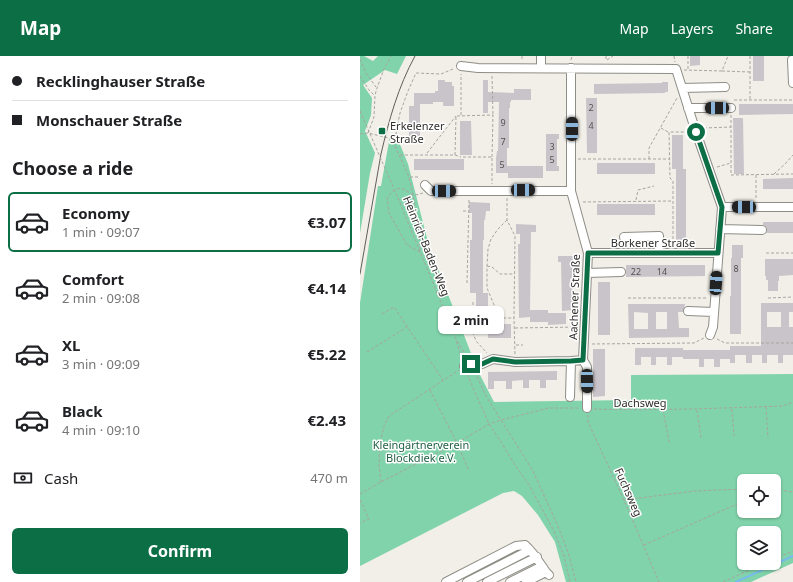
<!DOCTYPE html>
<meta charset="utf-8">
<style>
:root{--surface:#fff;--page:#f2f2f2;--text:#202124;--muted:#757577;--line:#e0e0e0;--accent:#0c6e44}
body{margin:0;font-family:"Noto Sans",sans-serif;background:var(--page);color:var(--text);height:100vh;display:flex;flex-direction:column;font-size:15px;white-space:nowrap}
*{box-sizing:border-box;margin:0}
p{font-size:13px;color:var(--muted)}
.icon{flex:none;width:22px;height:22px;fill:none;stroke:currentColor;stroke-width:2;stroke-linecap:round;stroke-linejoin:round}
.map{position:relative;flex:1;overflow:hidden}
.drawer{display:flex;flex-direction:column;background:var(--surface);width:360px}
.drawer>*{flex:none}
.guide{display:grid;align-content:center;height:88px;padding:0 12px;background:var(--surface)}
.fabs{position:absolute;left:377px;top:418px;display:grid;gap:8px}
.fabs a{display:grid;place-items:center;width:44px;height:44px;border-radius:6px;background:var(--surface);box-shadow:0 1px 3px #0004;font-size:20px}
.end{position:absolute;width:18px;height:18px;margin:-9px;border:5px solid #0c6e44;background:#fff;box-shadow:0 0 0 2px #fff}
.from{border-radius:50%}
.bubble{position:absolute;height:28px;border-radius:6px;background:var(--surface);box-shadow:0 1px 3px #0004;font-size:13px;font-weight:700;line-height:28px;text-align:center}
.car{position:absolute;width:12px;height:24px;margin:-12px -6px;border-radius:5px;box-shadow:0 0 3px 1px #0007;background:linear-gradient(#222 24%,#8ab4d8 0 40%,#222 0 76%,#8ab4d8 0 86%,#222 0)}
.guide b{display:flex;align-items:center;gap:14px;height:38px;font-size:15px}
.guide b+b{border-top:1px solid var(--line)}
.guide i{width:10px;height:10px;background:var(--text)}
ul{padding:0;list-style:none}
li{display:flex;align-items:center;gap:12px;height:60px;margin:0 8px 6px;padding:0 4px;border:2px solid transparent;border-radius:6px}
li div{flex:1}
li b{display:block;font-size:15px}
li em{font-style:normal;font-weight:700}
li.on{border-color:var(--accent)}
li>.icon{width:36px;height:36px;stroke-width:1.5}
h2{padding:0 12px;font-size:18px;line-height:48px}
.pay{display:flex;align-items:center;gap:10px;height:44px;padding:0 12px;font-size:15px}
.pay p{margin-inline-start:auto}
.action{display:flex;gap:8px;margin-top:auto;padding:8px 12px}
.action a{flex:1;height:46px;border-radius:6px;background:var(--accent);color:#fff;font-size:16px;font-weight:700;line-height:46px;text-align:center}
header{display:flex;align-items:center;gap:24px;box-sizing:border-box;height:56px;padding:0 20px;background:var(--accent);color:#fff}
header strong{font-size:19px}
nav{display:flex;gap:22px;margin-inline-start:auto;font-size:14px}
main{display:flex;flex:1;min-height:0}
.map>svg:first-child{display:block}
.green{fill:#80d3aa;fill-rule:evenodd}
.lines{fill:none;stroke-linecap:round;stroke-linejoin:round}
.stream{stroke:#78b9f1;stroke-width:2}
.building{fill:#c9c4c9;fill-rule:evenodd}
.minor-casing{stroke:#8e8d86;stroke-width:10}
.path{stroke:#a7a5a0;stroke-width:1;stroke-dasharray:3 2;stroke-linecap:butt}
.minor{stroke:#fff;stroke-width:8}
.tram{stroke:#5f5e5a;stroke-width:1}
.path-bridge{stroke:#a7a5a0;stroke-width:1;stroke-dasharray:3 2;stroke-linecap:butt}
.route{stroke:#0c6e44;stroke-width:5}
.poi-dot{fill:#0c6e44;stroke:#fff;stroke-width:1.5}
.labels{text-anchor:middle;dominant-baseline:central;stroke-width:3;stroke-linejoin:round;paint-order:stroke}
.number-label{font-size:9px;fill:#555352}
.poi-label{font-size:11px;fill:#2e2d2a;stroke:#fff;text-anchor:start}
.street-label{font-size:11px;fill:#2e2d2a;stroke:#fff}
.park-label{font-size:11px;fill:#216145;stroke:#fff}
</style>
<header>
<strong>Map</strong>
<nav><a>Map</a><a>Layers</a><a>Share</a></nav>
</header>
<main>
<section class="drawer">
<div class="guide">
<b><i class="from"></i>Recklinghauser Straße</b>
<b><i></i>Monschauer Straße</b>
</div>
<h2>Choose a ride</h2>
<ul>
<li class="on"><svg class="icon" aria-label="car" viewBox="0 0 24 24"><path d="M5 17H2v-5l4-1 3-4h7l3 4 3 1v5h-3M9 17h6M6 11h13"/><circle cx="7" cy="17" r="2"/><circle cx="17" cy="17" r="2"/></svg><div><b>Economy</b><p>1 min · 09:07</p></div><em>€3.07</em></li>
<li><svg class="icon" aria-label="car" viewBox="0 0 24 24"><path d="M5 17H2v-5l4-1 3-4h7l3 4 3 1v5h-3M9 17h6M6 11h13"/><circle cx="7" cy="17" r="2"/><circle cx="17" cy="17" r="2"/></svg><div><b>Comfort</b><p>2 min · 09:08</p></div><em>€4.14</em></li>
<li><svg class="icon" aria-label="car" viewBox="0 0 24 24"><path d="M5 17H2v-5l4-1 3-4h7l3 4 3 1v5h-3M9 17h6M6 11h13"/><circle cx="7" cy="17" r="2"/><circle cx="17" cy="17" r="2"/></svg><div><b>XL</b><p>3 min · 09:09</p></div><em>€5.22</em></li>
<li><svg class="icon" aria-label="car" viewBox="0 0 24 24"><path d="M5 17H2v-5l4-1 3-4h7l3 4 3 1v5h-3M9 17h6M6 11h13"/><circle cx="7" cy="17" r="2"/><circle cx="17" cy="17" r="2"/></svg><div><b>Black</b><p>4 min · 09:10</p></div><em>€2.43</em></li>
</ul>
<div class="pay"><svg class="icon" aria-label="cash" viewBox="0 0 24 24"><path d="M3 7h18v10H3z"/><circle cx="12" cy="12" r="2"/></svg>Cash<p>470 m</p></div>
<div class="action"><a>Confirm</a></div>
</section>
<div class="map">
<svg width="433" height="526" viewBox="0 0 433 526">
<rect width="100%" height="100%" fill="#f1efe8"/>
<path class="green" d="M 0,0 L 4,0 L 13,5 L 18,0 L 46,0 L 37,18 L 25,14 L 3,29 L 12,42 L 11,59 L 5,75 L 15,97 L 10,117 L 0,177 Z
M 30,80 L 37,81 L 48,108 L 69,190 L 118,315 L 134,346 L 271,344 L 271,319 L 433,318 L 433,507 L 391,526 L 206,526 L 195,486 L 178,459 L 162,440 L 154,435 L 143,437 L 0,510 L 0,247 L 18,130 L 21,130 ZM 384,425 L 414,425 L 414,455 L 384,455 ZM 384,477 L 414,477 L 414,507 L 384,507 Z"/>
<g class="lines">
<path class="stream" d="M 376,526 L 433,500"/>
</g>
<path class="building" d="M 330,0 L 340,0 L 340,9 L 330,10 Z
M 393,0 L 404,0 L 404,25 L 393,25 Z
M 78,24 L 85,24 L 85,26 L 92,26 L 92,30 L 94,30 L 94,50 L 83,50 L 83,46 L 73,46 L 73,48 L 60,48 L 60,88 L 49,88 L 49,50 L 54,50 L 54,37 L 75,37 L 75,35 L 78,35 Z
M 123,24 L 128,24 L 128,36 L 154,37 L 154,33 L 171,33 L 171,44 L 151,44 L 151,46 L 150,46 L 150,52 L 149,52 L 149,92 L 147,92 L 147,110 L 183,110 L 183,122 L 148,122 L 148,117 L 136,117 L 136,102 L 137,95 L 138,95 L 139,46 L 128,46 L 128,57 L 123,57 Z
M 302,26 L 308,26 L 308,36 L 305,36 L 305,37 L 234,38 L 234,28 L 302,27 Z
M 226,42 L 237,42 L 237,97 L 227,97 Z
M 379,48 L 433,48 L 433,58 L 379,59 Z
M 373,62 L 383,62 L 384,118 L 374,118 Z
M 100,65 L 111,65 L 112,99 L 100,99 Z
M 186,78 L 199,78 L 199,83 L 197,83 L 197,110 L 199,110 L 199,115 L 186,115 Z
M 312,79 L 323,79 L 323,113 L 326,113 L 326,184 L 316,184 L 316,113 L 312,113 Z
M 54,103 L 104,103 L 104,114 L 54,114 Z
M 237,107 L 295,107 L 295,118 L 237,118 Z
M 433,122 L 433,133 L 403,133 L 403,123 Z
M 109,146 L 130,147 L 130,155 L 126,155 L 125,164 L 124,164 L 124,184 L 123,184 L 123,237 L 128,237 L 128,268 L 151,268 L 151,282 L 128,282 L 128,276 L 116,276 L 116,237 L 110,237 L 110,184 L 112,184 L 112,157 L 109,157 Z
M 237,148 L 295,148 L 295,159 L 237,159 Z
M 403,166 L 433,166 L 433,177 L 406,177 L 407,175 L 407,172 L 403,169 Z
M 156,168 L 176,169 L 176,176 L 171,176 L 170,254 L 188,254 L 188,257 L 206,257 L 206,268 L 188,269 L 188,266 L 170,266 L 170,261 L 159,262 L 158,188 L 160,188 L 160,178 L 156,178 Z
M 372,189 L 383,189 L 383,202 L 381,202 L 381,278 L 370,278 L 370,240 L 371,240 L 371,202 L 372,202 Z
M 198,200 L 213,200 L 213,254 L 202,255 L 201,206 L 198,206 Z
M 405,203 L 433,203 L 433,219 L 419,220 L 419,225 L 418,225 L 418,235 L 408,235 L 408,224 L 406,224 L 406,220 L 405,220 Z
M 266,209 L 345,209 L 345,220 L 266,221 Z
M 238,226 L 250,226 L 250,279 L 238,279 Z
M 401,247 L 433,247 L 433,256 L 429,256 L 429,271 L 433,271 L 433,299 L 423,299 L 423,307 L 418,307 L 418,299 L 407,299 L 407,307 L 402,307 L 402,299 L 392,299 L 392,307 L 386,307 L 386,299 L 375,299 L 375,307 L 370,307 L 370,303 L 360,303 L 360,311 L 354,311 L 354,303 L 344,303 L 344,311 L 339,311 L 339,303 L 323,303 L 323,301 L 312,301 L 312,309 L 307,309 L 307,301 L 296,301 L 296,309 L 291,309 L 291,301 L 281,301 L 281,309 L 275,309 L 275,292 L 323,292 L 323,294 L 370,294 L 370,290 L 401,290 ZM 407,256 L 421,256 L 421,271 L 407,271 Z
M 268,248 L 325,248 L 323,256 L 318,256 L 319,272 L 329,272 L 329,281 L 269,282 ZM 274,256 L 288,257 L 288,273 L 274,273 ZM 296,256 L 307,256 L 307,273 L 296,273 Z
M 233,293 L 245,293 L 245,340 L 233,341 Z
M 197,315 L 197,324 L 186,324 L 186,332 L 180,332 L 180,324 L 169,324 L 169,332 L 163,332 L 163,324 L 152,325 L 152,333 L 146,333 L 146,325 L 134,325 L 134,333 L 128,333 L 128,316 Z"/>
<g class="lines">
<defs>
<path id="minor" d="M 181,0 L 181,12
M 432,4 L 433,27
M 101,10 L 118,12 L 316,13 L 335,73 L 362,151 L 353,271 L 350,279
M 211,12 L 211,135 L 228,197 L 223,304 L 227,311 L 227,352
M 322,32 L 365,31
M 328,52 L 371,52
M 65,129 L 71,135 L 211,135
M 362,151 L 433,151
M 360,173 L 402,174
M 264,181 L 299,180 L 299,197
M 228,197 L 358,197
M 227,217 L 261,216
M 328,255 L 354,256
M 104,310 L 111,308 L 122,308 L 133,303 L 155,306 L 211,305 L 223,304
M 210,341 L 211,305
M 86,526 L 156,490 L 165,489 C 174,497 179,506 186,516
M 107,526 L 170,494
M 127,526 L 177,501
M 150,526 L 182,510
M 166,526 L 186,516 L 189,519"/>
</defs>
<use href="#minor" class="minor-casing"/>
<path class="path" d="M 162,0 L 162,5
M 246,0 L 246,5
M 314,0 L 315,6
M 328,0 L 328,14
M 390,0 L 390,43
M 0,3 L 6,17 L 16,31
M 211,4 L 212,0
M 247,4 L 253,0
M 324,14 L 362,15 L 368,0
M 362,15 L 390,16
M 0,20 L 9,34 L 14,39
M 132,20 L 133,59
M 374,44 L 433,44
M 0,54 L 0,55
M 101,59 L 101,18
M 371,59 L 371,71
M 301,72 L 308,76
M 344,72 L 371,71 L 371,119 L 433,118
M 8,77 L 14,61 L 15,39 L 17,32 L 24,13 L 31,0
M 0,78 L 8,77 L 29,82 L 34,88
M 67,97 L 96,60
M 40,99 L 95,99 L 101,101
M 95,99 L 96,60 L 133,59 L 132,101
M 103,101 L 132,101 L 132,128
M 218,103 L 309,103
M 289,103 L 289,92 L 317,42
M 357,111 L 371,107
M 414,118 L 425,108 L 433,99
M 396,119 L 396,144
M 50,121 L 58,121 L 59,123
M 38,142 L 96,283 L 102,304
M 147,142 L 147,164 L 155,180 L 154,262 L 155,299
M 276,144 L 278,134 L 294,130
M 223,146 L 312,145
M 103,155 L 108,155
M 147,164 L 138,173 L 131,183 L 128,193 L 127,210 L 127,232 L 139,261 L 145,262 L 154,262
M 313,188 L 313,125 L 310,122 L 309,76 L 327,76
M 60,194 L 59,175 L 53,139 L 49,121 L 34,88 L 40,57 L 48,35 L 56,17 L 81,18 L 93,13
M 60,196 L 47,189 L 29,157 L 27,143 C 30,137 37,129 45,134 C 48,135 50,138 53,139 C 57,139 60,138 63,137
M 406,197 L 433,197
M 127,210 L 132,211 L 140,218 L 153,218
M 107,227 L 109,144
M 268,242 L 347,242
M 408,242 L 433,241
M 113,246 L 113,277 L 116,285 L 127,297
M 22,258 L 34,251 L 83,324
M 155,272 L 218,271
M 357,283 L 365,287 L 433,287
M 97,285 L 107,301
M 232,288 L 334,287 L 344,282
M 156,289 L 163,289
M 7,296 L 47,271
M 115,316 L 126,340 L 173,415 L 197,468 L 208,496 L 216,526
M 107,318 L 129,368 L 141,386 L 155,409 L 169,429 L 194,475 L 204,500 L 210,526
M 70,334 L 97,387 L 109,415
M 406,351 L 408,382
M 234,353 C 297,355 360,352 423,350 L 433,346
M 372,353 L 374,380
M 303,354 L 309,386
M 337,354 L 341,382
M 228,359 L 228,366 L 264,444 L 299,526
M 21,426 L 19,409 L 20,388 L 24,370 L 29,360 L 99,314
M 414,433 L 433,436
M 0,438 L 21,426 L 97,387 L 129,368 L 141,364 L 189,352 L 219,352
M 0,444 L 9,463 L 0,467
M 264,444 L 335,435 L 384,433
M 284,489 L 384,445
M 414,503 L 433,495
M 363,526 L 405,507"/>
<use href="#minor" class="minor"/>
<path class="tram" d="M 0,218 L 21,98 C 29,64 38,31 55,0"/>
<path class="path-bridge" d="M 0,55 L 38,142"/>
</g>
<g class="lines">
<path class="route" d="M 111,308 L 122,308 L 133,303 L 155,306 L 211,305 L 223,304 L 228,197 L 358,197 L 362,151 L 336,76"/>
</g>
<rect class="poi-dot" x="18" y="71" width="8" height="8" rx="2"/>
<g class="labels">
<g class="number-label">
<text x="231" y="51">2</text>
<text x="143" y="66">9</text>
<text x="231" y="69">4</text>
<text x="143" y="85">7</text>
<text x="192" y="90">3</text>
<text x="192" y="103">5</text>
<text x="142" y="108">5</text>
<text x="376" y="212">8</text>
<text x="276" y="215">22</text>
<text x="302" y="215">14</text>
</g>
<g class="poi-label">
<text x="30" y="69">Erkelenzer<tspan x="30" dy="13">Straße</tspan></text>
</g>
<g class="street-label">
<text x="293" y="186">Borkener Straße</text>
<text transform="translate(67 190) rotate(68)">Heinrich-Baden-Weg</text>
<text transform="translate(214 241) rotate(-88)">Aachener Straße</text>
<text x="280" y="346">Dachsweg</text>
<text transform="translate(269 436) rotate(66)">Fuchsweg</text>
</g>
<g class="park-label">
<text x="61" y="388">Kleingärtnerverein<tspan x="61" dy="13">Blockdiek e.V.</tspan></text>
</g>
</g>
</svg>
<div class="fabs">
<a><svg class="icon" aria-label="locate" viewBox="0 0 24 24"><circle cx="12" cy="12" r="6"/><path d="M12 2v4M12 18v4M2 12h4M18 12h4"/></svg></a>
<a><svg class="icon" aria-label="layers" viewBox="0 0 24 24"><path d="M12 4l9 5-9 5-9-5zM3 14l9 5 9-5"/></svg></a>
</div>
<i class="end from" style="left:336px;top:76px"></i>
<i class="end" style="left:111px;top:308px"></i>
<div class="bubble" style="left:78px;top:250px;width:66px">2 min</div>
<i class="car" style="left:357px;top:52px;rotate:270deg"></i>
<i class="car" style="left:212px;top:73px;rotate:0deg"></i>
<i class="car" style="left:163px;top:134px;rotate:90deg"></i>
<i class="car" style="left:84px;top:135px;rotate:90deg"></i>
<i class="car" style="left:384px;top:151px;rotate:271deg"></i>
<i class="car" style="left:356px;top:227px;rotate:4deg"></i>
<i class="car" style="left:227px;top:325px;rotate:179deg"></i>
</div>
</main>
